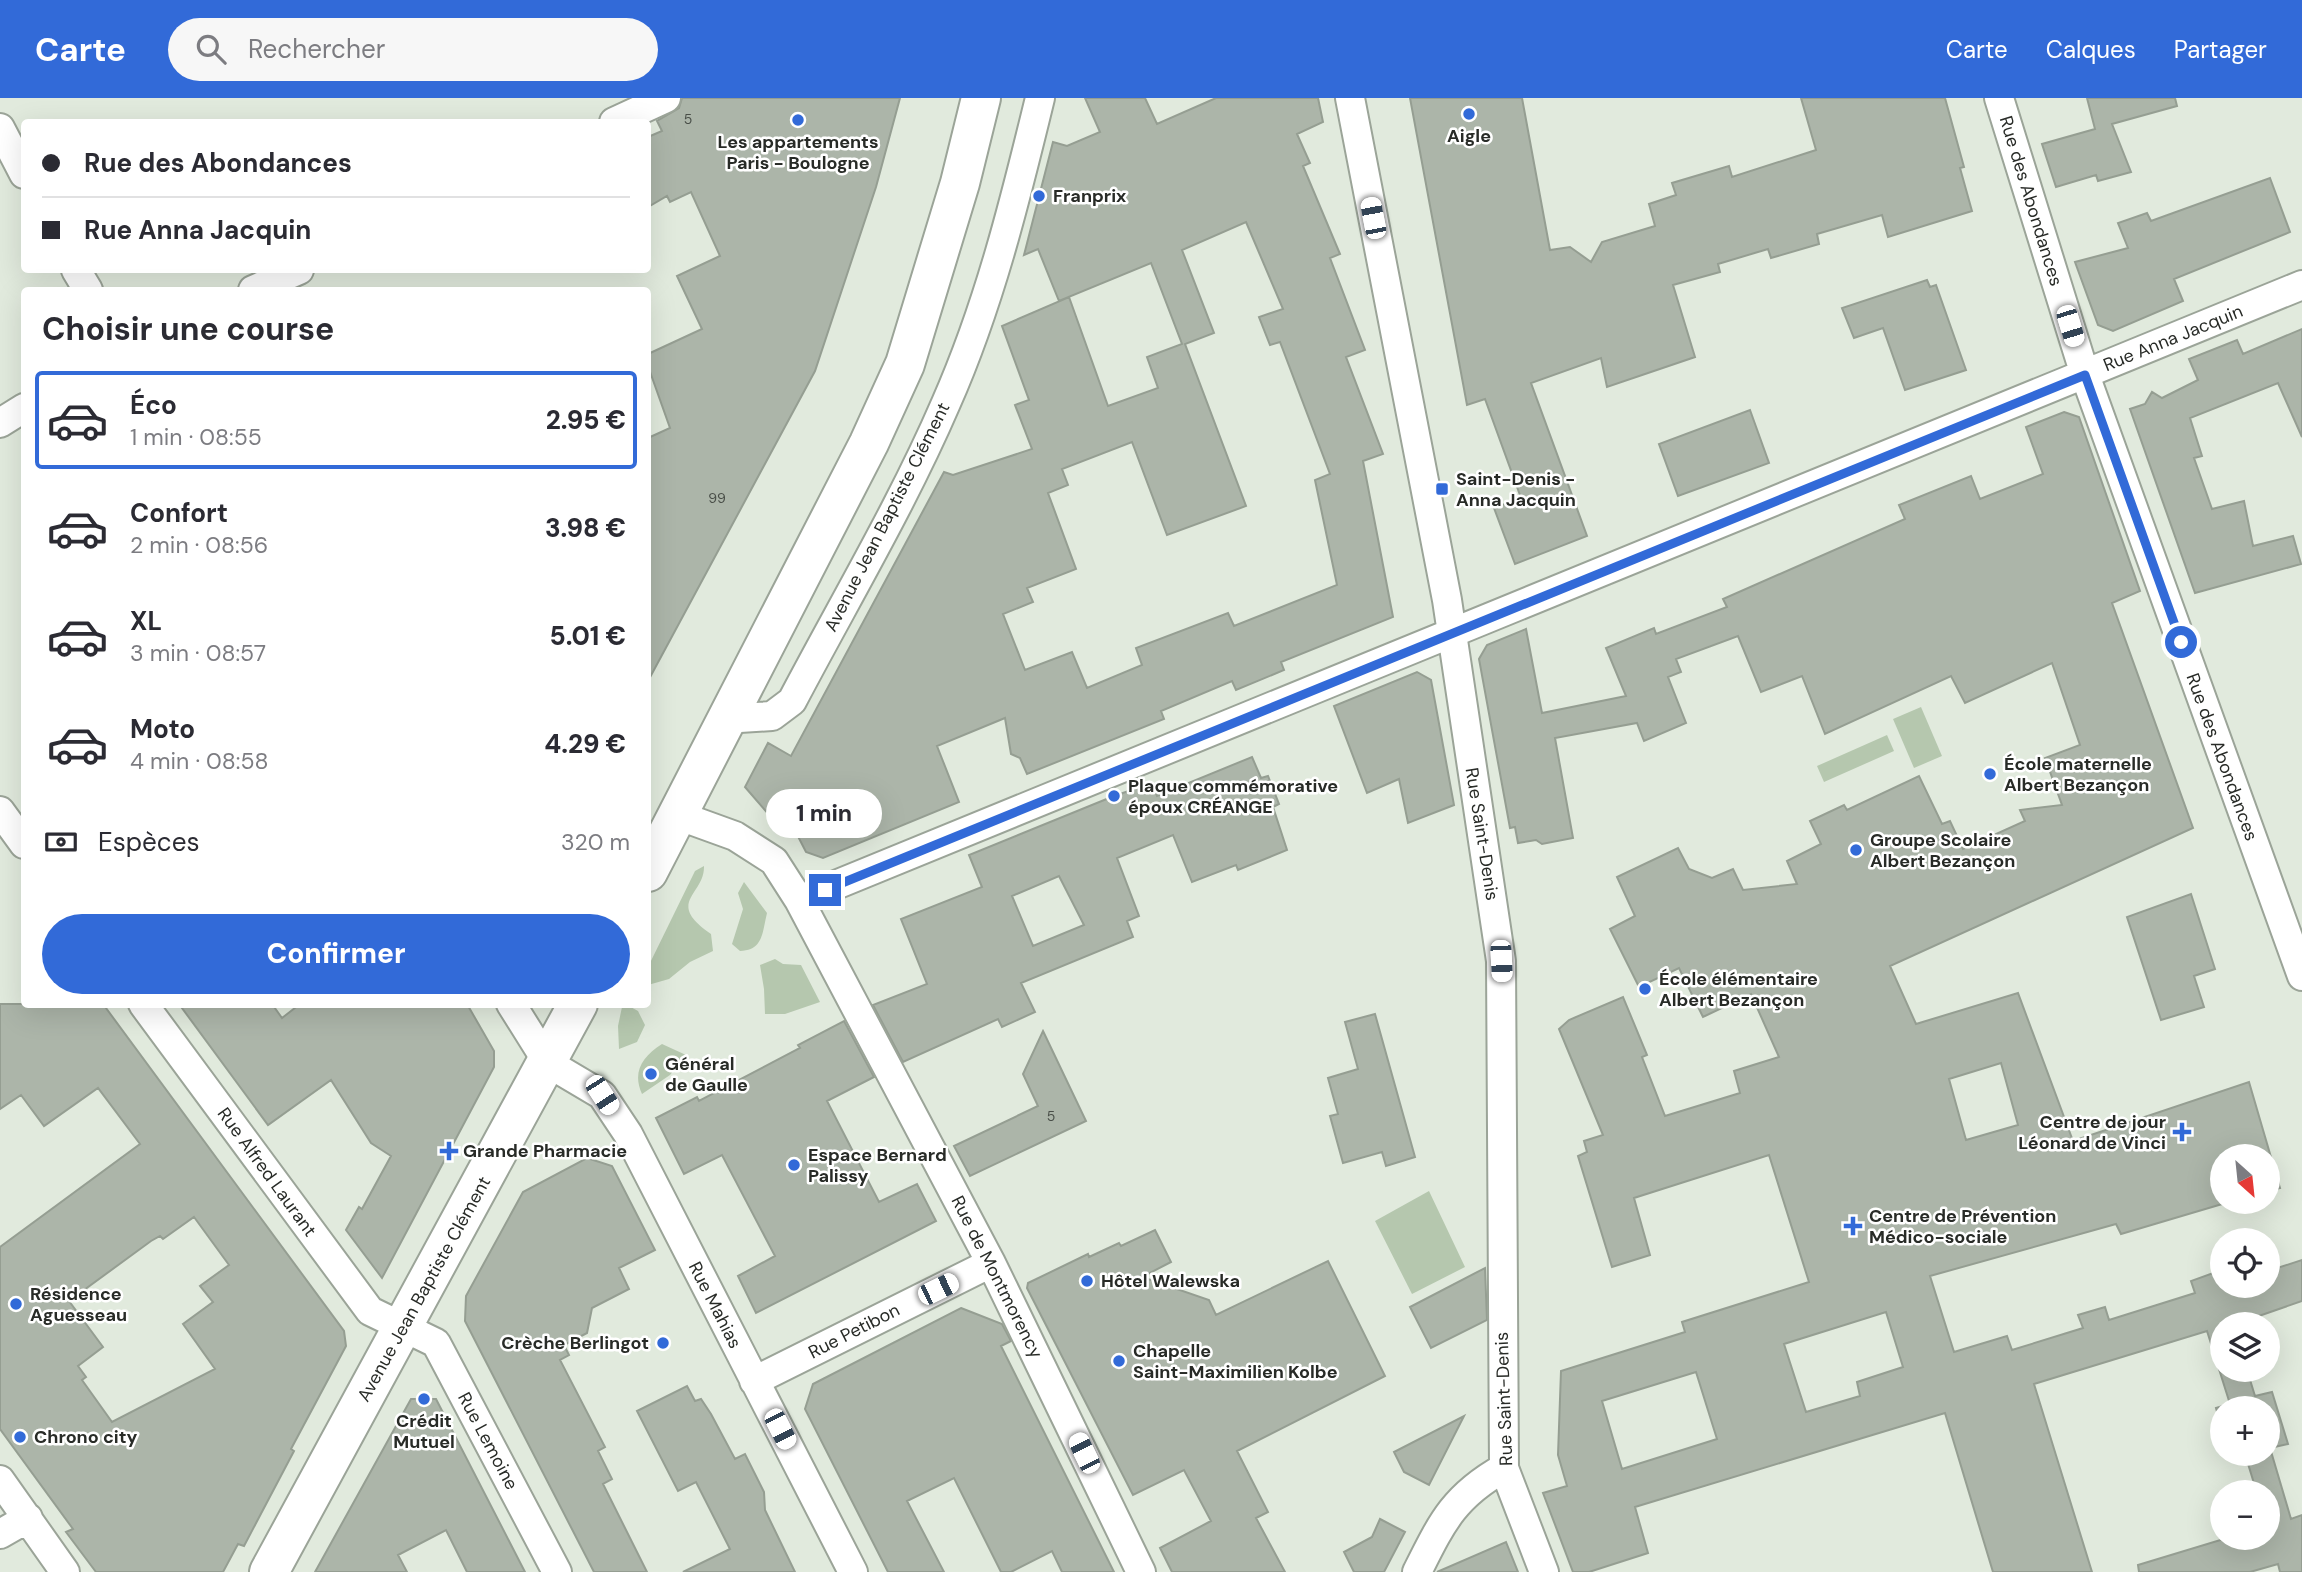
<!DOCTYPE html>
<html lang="fr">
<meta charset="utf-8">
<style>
:root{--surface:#fff;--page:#f7f7f7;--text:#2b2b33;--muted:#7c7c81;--line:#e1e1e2;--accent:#326ad8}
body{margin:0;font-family:"DM Sans",sans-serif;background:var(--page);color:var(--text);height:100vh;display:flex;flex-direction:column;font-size:26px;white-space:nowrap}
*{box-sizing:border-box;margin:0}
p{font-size:23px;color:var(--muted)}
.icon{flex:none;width:38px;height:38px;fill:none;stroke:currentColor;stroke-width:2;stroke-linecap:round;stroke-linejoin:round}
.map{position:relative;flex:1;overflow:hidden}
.details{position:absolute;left:21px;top:189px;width:630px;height:721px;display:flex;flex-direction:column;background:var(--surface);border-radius:7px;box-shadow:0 7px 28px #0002}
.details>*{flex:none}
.banner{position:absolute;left:21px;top:21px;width:630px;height:154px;border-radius:7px;box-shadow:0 7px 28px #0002;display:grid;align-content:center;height:154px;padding:0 21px;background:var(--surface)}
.needle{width:46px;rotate:153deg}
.buttons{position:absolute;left:2210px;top:1046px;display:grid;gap:14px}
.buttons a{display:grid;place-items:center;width:70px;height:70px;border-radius:50%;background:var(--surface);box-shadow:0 7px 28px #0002;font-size:35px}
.end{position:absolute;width:32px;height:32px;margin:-16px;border:9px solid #326ad8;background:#fff;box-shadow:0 0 0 4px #fff}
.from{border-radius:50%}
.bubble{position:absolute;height:49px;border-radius:24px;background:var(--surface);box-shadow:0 7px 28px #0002;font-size:23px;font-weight:800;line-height:49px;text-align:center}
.car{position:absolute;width:21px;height:42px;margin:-21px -10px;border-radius:9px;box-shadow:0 0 5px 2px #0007;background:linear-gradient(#fff 24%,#345 0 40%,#fff 0 76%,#345 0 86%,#fff 0)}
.banner b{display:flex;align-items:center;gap:24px;height:66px;font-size:26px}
.banner b+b{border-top:2px solid var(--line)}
.banner i{width:18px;height:18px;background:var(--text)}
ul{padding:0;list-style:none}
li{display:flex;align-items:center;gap:21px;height:98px;margin:0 14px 10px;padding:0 7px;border:4px solid transparent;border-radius:7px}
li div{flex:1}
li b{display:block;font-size:26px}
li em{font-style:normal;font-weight:800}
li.active{border-color:var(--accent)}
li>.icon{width:63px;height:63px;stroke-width:1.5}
h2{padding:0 21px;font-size:32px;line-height:84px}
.pay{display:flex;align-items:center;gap:18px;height:77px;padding:0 21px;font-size:26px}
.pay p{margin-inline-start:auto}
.primary-button{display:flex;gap:14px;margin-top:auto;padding:14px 21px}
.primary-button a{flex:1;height:80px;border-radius:42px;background:var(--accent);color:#fff;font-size:28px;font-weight:800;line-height:80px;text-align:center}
header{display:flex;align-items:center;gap:42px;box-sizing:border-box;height:98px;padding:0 35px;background:var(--accent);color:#fff}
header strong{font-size:33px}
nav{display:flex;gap:38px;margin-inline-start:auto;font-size:24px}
.search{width:490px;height:63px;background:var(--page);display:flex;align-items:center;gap:18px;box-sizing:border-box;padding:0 24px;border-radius:38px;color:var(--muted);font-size:26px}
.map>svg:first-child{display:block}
.green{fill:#b5c7ae}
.building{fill:#acb5a9;stroke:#959e92;stroke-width:2;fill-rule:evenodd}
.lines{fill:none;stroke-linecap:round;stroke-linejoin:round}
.minor-casing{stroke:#9ba498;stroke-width:32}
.secondary-casing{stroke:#9ba498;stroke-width:42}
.minor{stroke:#fff;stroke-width:28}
.secondary{stroke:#fff;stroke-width:38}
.route{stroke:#326ad8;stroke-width:9}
.poi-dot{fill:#326ad8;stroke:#fff;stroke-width:2.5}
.labels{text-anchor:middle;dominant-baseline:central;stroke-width:5;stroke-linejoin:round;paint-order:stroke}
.number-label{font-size:14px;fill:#494e48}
.poi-label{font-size:18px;font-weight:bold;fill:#282b27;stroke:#fff;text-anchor:start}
.street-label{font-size:18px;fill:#282b27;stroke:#fff}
</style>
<header>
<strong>Carte</strong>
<div class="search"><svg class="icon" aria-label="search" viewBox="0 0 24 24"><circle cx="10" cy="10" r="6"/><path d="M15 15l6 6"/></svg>Rechercher</div>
<nav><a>Carte</a><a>Calques</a><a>Partager</a></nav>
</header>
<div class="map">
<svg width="2302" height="1474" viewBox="0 0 2302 1474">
<rect width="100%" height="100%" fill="#e1eadd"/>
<path class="green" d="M 1921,609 L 1942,658 L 1914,670 L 1893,621 Z
M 1887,637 L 1894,653 L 1824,684 L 1817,668 Z
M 704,768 C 705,797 664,804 711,836 L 713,853 L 690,864 L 669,881 L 648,887 L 648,869 L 695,773 Z
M 744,784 L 767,815 C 762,836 763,852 740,853 L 732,846 L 743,811 L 738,795 Z
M 775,861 L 783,866 L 801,867 L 820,904 L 785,916 L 765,916 L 764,891 L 760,867 Z
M 627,907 L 638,913 L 645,927 L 637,944 L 619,951 L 618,928 L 622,909 Z
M 662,946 L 686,957 L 670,977 L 642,996 C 632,974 642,959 662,946 Z
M 1429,1093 L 1465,1169 L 1412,1196 L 1375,1123 Z"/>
<path class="building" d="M 682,0 L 900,0 L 876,89 L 815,273 L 648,583 L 648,340 L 670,330 L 648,268 L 648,256 L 702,231 L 677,178 L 720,158 L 691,94 L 670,104 L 667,98 L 648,109 L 648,39 L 662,33 L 657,23 L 679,10 Z
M 1085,0 L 1145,0 L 1157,26 L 1216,0 L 1318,0 L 1323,24 L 1297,36 L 1310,65 L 1303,68 L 1340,156 L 1330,160 L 1365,252 L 1346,259 L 1383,356 L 1363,363 L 1393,519 L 1281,564 L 1284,572 L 1236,592 L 1232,583 L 1161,613 L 1164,621 L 1027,676 L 1020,660 L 1011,656 L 1005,620 L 937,648 L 959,704 L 823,760 L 806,754 L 787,717 L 776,725 L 745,689 L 768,645 L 791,658 L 944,374 L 953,377 L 1032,351 L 1015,307 L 1029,302 L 1002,228 L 1069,199 L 1108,308 L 1158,290 L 1147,259 L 1182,246 L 1151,165 L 1059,203 L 1038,151 L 1024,157 L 1053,44 L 1067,48 L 1100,34 ZM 1246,124 L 1283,211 L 1259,219 L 1270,247 L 1280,244 L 1330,376 L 1315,382 L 1337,487 L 1234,528 L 1228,515 L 1136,550 L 1142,567 L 1087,590 L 1072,554 L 1025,572 L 1003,516 L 1033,504 L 1027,490 L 1076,471 L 1048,395 L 1068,387 L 1062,371 L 1132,344 L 1167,437 L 1246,408 L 1185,246 L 1214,235 L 1182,152 Z
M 1410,0 L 1522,0 L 1550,152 L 1570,149 L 1591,164 L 1602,144 L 1655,128 L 1649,106 L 1676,97 L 1672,85 L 1729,68 L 1732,79 L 1816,52 L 1801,0 L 1945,0 L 1964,69 L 1960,70 L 1972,113 L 1888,139 L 1882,117 L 1817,136 L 1819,146 L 1771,160 L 1768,151 L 1718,166 L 1720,174 L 1673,187 L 1695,259 L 1607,289 L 1601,260 L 1531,285 L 1587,438 L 1515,466 L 1494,410 L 1521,400 L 1485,301 L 1467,307 Z
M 2087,0 L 2175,0 L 2177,8 L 2112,26 L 2131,74 L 2098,83 L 2096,77 L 2056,89 L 2042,46 L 2095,31 Z
M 2270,80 L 2290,134 L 2174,181 L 2183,203 L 2113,233 L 2098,227 L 2075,164 L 2128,150 L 2118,125 L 2147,115 L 2151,123 Z
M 1927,182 L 1930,189 L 1936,187 L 1966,272 L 1905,292 L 1883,230 L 1854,240 L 1842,210 Z
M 2302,231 L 2302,339 L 2278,285 L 2190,320 L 2202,358 L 2194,360 L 2212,411 L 2244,403 L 2253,448 L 2293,438 L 2301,466 L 2195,495 L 2130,311 L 2145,306 L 2152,294 L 2162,300 L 2198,282 L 2189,261 L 2237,242 L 2243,256 Z
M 1750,312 L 1769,365 L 1678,398 L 1659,346 Z
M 2064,314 L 2079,319 L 2140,493 L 2112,505 L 2193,730 L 1890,868 L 1916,926 L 2018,895 L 2073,1043 L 2249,984 L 2280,1090 L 2268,1093 L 2268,1059 L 2222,1059 L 2222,1104 L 2229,1104 L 2121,1136 L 2116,1126 L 1930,1178 L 1954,1254 L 2007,1238 L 2012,1252 L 2083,1230 L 2078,1217 L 2105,1209 L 2109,1222 L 2195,1195 L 2191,1183 L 2216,1174 L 2222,1188 L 2268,1188 L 2268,1173 L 2302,1162 L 2302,1203 L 2233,1227 L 2222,1227 L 2222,1272 L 2247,1272 L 2255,1298 L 2272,1294 L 2288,1346 L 2270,1350 L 2291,1421 L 2302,1417 L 2302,1474 L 2280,1474 L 2278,1466 L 2250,1474 L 2139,1474 L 2138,1467 L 2227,1440 L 2270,1440 L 2268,1395 L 2257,1395 L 2245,1356 L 2268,1356 L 2268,1311 L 2222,1311 L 2222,1333 L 2216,1310 L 2230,1306 L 2207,1233 L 2034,1286 L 2092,1474 L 1993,1474 L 1945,1315 L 1635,1409 L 1648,1455 L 1589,1474 L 1573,1474 L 1543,1395 L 1567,1388 L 1558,1357 L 1561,1273 L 1685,1234 L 1682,1224 L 1809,1184 L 1769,1057 L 1634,1100 L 1650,1157 L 1612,1169 L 1578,1058 L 1587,1054 L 1584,1043 L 1603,1037 L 1559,931 L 1569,922 L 1623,899 L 1647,957 L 1642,959 L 1665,1018 L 1740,995 L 1734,973 L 1779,959 L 1751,896 L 1703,919 L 1679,870 L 1639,889 L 1610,831 L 1635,818 L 1617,779 L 1678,750 L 1689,771 L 1712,780 L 1733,771 L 1743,792 L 1797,786 L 1787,763 L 1821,746 L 1810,723 L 1844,707 L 1847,712 L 1919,678 L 1942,726 L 1950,723 L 1963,751 L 2025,723 L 2020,712 L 2062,707 L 2045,660 L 2080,647 L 2052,565 L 1965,605 L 1951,578 L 1825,636 L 1802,578 L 1761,594 L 1738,538 L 1676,561 L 1681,574 L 1668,579 L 1686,625 L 1644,643 L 1637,625 L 1555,640 L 1573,740 L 1542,746 L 1536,742 L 1518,745 L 1515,729 L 1510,730 L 1479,561 L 1487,547 L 1526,531 L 1542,615 L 1626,598 L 1606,550 L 1654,530 L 1656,536 L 1727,509 L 1723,501 L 1905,421 L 1899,407 L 1971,378 L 1980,401 L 2043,376 L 2026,329 ZM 2001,965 L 2018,1027 L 1966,1042 L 1949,981 ZM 1886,1214 L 1903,1269 L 1857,1284 L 1860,1298 L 1806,1314 L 1784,1246 ZM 1696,1274 L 1717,1341 L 1622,1371 L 1602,1303 Z
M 1417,574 L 1431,582 L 1454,707 L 1408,725 L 1399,681 L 1367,695 L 1334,608 Z
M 1252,659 L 1261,680 L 1268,678 L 1279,706 L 1273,709 L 1287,752 L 1238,772 L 1236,767 L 1192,784 L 1173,737 L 1117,760 L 1139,818 L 1127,823 L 1133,839 L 1021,885 L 1035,914 L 1002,929 L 998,921 L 903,964 L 873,907 L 927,886 L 901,821 L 982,789 L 969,757 L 1114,698 L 1152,685 L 1157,698 ZM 1059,778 L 1084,827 L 1033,848 L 1012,798 Z
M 2191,796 L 2215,871 L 2194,878 L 2204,909 L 2161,922 L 2127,819 Z
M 0,906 L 103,906 L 344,1233 L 346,1248 L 291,1351 L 294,1353 L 244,1448 L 238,1446 L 223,1474 L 96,1474 L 66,1434 L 73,1431 L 0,1331 L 0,1149 L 140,1046 L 98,990 L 44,1028 L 21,997 L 0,1011 ZM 194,1119 L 229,1167 L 200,1188 L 213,1204 L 183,1226 L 215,1271 L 112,1324 L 82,1282 L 86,1279 L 78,1268 L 103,1249 L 69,1203 L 151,1143 L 160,1138 L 163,1141 Z
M 179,906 L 272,906 L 282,920 L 300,906 L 467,906 L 494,953 L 494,969 L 382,1180 L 346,1132 L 359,1109 L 362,1111 L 391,1058 L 371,1045 L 331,982 L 268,1027 Z
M 1375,916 L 1415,1059 L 1386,1068 L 1382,1054 L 1343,1065 L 1330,1018 L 1338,1016 L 1328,980 L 1358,971 L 1345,924 Z
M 844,923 L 874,979 L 827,1003 L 879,1104 L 917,1086 L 936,1123 L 756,1215 L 738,1178 L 775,1158 L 722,1057 L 684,1076 L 656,1020 L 697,999 L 699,1003 L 800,950 L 798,947 Z
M 1043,933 L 1086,1023 L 970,1078 L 954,1048 L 1038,1008 L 1023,976 Z
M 587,1060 L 612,1068 L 655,1152 L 619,1170 L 629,1191 L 592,1210 L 587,1235 L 564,1247 L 569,1257 L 560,1262 L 605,1349 L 598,1353 L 612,1381 L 603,1386 L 647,1474 L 594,1474 L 465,1223 L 466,1198 L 523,1094 Z
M 1155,1132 L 1171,1164 L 1142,1179 L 1209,1202 L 1216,1217 L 1328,1163 L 1385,1278 L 1237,1353 L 1268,1414 L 1256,1420 L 1285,1474 L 1172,1474 L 1160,1450 L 1211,1423 L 1184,1372 L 1133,1397 L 1027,1190 L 1028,1185 L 1088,1156 L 1089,1159 L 1119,1145 L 1121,1148 Z
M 1485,1170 L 1487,1222 L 1431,1250 L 1410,1209 Z
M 961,1210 L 1002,1226 L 1011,1243 L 1001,1248 L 1114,1474 L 1062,1474 L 1052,1453 L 1011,1474 L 1001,1474 L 954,1380 L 907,1403 L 944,1474 L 888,1474 L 805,1311 L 813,1286 Z
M 687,1288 L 695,1303 L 701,1301 L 711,1316 L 735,1361 L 745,1356 L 764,1394 L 765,1412 L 795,1474 L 683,1474 L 730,1451 L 696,1384 L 678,1393 L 637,1313 Z
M 411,1301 L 436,1301 L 525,1474 L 467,1474 L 446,1432 L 398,1457 L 407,1474 L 315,1474 Z
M 1464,1318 L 1429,1387 L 1404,1374 L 1394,1354 Z
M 1380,1421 L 1405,1434 L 1384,1474 L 1354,1474 L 1344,1454 L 1372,1439 Z
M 1506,1444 L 1518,1474 L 1437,1474 Z"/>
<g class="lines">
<defs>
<path id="minor" d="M 1350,0 L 1447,502 L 1501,863 L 1504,1370 L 1544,1474
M 1999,0 L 2085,277 L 2302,878
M 614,24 L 666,0
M 0,30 L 24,76
M 76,172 L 88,192
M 253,192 L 299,172
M 0,325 L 24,310
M 724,621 L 772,618 L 792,603 C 844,504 902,407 946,305 C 989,208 1015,103 1040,0
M 0,713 L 24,746
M 677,717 L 735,738 L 774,763 L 799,802 L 991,1165 L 1141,1474
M 799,802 L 2302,187
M 143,906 L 370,1213 L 436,1245 L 557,1474
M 511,906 L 548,965 L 602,997 L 628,1036 L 853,1474
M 754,1283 L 991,1165
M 0,1382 L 65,1474
M 0,1436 L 28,1420
M 1417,1474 C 1442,1424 1454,1398 1504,1370"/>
<path id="secondary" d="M 648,774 L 869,345 L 905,266 L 960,85 L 981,0
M 269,1474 L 578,906"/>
</defs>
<use href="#minor" class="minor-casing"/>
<use href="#secondary" class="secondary-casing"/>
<use href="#minor" class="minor"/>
<use href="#secondary" class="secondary"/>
</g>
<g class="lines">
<path class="route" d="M 825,792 L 2085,277 L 2181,544"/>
</g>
<g class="poi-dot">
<circle cx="1469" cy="16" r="7"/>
<circle cx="798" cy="22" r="7"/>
<circle cx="1039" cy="98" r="7"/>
<rect x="1435" y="384" width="14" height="14" rx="3.5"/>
<circle cx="1990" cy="676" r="7"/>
<circle cx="1114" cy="698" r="7"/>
<circle cx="1856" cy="752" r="7"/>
<circle cx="1645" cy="891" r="7"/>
<circle cx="651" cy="976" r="7"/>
<path d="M2178.5 1023.5h7v7h7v7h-7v7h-7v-7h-7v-7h7z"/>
<path d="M445.5 1042.5h7v7h7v7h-7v7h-7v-7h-7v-7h7z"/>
<circle cx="794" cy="1067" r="7"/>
<path d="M1849.5 1117.5h7v7h7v7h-7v7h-7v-7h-7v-7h7z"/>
<circle cx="1087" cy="1183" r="7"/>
<circle cx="16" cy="1206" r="7"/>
<circle cx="663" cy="1245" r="7"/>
<circle cx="1119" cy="1263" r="7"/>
<circle cx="424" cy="1301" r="7"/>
<circle cx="20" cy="1339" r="7"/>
</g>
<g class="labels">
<g class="number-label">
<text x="688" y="21">5</text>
<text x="717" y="400">99</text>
<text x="1051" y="1018">5</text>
</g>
<g class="poi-label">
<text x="1469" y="38" text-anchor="middle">Aigle</text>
<text x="798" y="44" text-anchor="middle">Les appartements<tspan x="798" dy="21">Paris - Boulogne</tspan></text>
<text x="1053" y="98">Franprix</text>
<text x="1456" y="381">Saint-Denis -<tspan x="1456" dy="21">Anna Jacquin</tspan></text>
<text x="2004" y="666">École maternelle<tspan x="2004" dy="21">Albert Bezançon</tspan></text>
<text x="1128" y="688">Plaque commémorative<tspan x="1128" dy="21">époux CRÉANGE</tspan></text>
<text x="1870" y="742">Groupe Scolaire<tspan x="1870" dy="21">Albert Bezançon</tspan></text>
<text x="1659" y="881">École élémentaire<tspan x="1659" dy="21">Albert Bezançon</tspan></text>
<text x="665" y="966">Général<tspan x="665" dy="21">de Gaulle</tspan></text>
<text x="2166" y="1024" text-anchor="end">Centre de jour<tspan x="2166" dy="21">Léonard de Vinci</tspan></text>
<text x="463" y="1053">Grande Pharmacie</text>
<text x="808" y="1057">Espace Bernard<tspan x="808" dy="21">Palissy</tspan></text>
<text x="1869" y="1118">Centre de Prévention<tspan x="1869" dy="21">Médico-sociale</tspan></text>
<text x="1101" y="1183">Hôtel Walewska</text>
<text x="30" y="1196">Résidence<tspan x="30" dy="21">Aguesseau</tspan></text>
<text x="649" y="1245" text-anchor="end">Crèche Berlingot</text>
<text x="1133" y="1253">Chapelle<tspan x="1133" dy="21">Saint-Maximilien Kolbe</tspan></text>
<text x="424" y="1323" text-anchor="middle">Crédit<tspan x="424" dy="21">Mutuel</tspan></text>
<text x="34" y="1339">Chrono city</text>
</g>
<g class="street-label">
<text transform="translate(2031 103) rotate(73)">Rue des Abondances</text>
<text transform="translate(2173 240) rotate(-22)">Rue Anna Jacquin</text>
<text transform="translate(887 419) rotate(-63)">Avenue Jean Baptiste Clément</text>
<text transform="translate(2222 659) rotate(70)">Rue des Abondances</text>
<text transform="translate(1482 736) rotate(81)">Rue Saint-Denis</text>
<text transform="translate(267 1074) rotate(54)">Rue Alfred Laurant</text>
<text transform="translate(997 1179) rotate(63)">Rue de Montmorency</text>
<text transform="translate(424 1191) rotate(-61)">Avenue Jean Baptiste Clément</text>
<text transform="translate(715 1207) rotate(63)">Rue Mahias</text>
<text transform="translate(854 1233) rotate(-27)">Rue Petibon</text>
<text transform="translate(1504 1301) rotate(-92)">Rue Saint-Denis</text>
<text transform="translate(488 1343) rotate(62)">Rue Lemoine</text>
</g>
</g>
</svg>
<div class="buttons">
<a><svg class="needle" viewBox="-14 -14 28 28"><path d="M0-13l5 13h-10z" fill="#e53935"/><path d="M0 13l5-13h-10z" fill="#7c7c81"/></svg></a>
<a><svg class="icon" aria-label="locate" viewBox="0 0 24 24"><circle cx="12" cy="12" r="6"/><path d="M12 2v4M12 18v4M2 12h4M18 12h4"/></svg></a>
<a><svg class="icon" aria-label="layers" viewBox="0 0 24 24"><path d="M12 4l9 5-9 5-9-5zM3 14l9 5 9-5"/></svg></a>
<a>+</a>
<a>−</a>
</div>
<i class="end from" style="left:2181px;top:544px"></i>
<i class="end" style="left:825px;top:792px"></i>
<div class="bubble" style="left:766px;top:691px;width:116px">1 min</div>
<i class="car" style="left:1373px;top:120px;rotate:349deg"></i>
<i class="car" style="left:2070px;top:228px;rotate:163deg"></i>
<i class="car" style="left:1501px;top:863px;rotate:177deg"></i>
<i class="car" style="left:602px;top:997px;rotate:147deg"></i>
<i class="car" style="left:938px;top:1191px;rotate:64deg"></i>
<i class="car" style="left:780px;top:1331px;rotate:153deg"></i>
<i class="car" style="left:1084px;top:1355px;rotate:334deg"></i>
<div class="banner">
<b><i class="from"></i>Rue des Abondances</b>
<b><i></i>Rue Anna Jacquin</b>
</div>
<section class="details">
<h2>Choisir une course</h2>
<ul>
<li class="active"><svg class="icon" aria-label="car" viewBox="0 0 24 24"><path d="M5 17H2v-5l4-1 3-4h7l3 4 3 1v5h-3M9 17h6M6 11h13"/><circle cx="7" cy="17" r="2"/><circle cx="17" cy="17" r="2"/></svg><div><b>Éco</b><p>1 min · 08:55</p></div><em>2.95 €</em></li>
<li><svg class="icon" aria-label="car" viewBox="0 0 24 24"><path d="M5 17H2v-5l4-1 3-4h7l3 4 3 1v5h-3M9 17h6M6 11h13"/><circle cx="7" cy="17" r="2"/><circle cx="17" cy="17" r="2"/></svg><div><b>Confort</b><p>2 min · 08:56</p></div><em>3.98 €</em></li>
<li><svg class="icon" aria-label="car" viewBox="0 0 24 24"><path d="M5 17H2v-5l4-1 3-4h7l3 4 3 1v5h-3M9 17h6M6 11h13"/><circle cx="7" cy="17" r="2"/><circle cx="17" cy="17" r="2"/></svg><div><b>XL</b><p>3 min · 08:57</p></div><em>5.01 €</em></li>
<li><svg class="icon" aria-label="car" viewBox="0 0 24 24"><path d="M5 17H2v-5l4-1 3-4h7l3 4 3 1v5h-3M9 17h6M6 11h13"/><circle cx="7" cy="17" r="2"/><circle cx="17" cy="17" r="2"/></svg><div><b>Moto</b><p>4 min · 08:58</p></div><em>4.29 €</em></li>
</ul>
<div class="pay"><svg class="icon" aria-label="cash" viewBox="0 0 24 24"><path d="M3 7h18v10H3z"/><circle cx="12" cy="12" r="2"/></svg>Espèces<p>320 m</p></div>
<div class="primary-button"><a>Confirmer</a></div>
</section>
</div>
